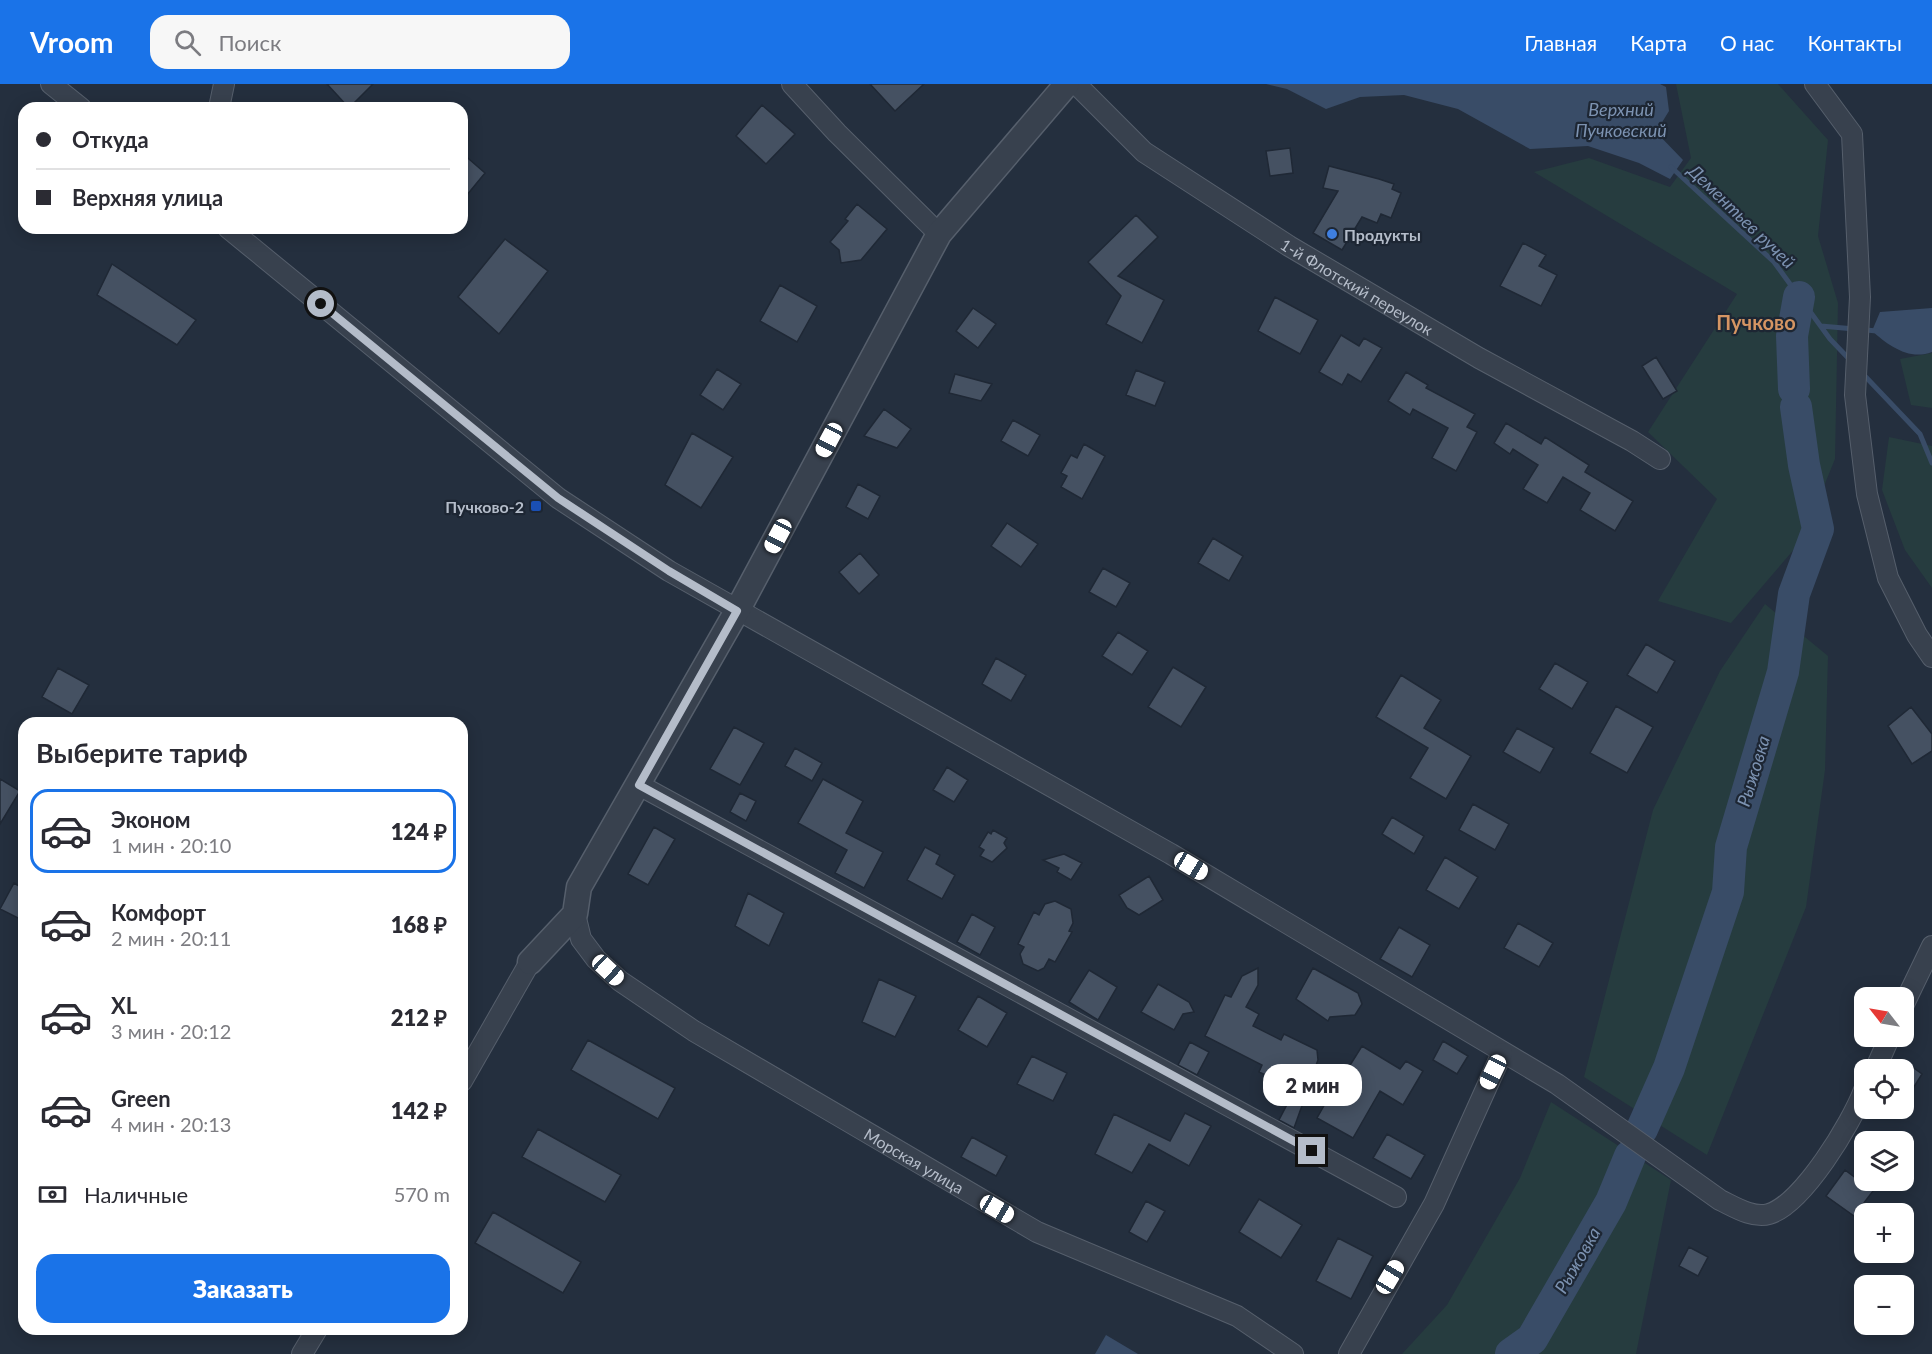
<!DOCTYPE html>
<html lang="ru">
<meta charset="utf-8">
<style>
:root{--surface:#fff;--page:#f7f7f7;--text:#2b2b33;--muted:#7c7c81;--line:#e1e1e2;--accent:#1a73e8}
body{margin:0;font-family:Lato,sans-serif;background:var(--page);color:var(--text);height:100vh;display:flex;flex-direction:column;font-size:22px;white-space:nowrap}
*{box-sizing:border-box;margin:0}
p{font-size:20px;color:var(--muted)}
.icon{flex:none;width:33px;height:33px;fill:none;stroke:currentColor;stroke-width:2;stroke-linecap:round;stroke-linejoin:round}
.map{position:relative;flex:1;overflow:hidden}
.panel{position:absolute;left:18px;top:633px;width:450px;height:618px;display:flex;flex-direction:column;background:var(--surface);border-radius:18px;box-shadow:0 3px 15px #0003}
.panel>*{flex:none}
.guide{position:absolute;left:18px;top:18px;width:450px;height:132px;border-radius:18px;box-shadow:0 3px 15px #0003;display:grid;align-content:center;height:132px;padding:0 18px;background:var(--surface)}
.needle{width:39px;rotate:301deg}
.buttons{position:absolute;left:1854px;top:903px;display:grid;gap:12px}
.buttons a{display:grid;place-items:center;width:60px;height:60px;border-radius:12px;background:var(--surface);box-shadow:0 3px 15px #0003;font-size:30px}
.end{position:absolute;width:27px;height:27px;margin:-14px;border:8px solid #b4bcc9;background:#111;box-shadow:0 0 0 3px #111}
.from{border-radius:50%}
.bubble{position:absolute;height:42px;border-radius:18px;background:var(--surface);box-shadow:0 3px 15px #0003;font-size:20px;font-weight:800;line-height:42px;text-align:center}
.car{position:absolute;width:18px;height:36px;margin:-18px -9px;border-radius:8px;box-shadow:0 0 4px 2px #0007;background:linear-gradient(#fff 24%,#345 0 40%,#fff 0 76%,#345 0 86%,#fff 0)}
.guide b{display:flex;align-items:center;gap:21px;height:57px;font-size:22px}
.guide b+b{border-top:2px solid var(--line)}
.guide i{width:15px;height:15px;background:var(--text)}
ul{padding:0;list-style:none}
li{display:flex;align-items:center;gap:18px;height:84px;margin:0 12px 9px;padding:0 6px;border:3px solid transparent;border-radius:18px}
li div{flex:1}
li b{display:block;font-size:22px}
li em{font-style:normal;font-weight:800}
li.on{border-color:var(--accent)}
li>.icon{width:54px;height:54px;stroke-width:1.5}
h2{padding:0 18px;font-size:27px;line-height:72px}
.pay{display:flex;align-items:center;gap:15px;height:66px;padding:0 18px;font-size:22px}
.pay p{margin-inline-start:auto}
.primary-button{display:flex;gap:12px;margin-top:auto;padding:12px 18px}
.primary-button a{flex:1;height:69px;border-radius:18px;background:var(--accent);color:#fff;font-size:24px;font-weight:800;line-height:69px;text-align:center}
header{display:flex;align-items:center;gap:36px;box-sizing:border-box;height:84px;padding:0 30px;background:var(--accent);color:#fff}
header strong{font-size:28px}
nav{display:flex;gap:33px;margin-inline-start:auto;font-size:21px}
.search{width:420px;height:54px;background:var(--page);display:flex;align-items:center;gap:15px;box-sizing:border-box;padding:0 21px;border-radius:18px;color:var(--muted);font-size:22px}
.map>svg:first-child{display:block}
.green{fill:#263c3f}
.water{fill:#394c67}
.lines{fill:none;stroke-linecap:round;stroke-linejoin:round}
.stream{stroke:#394c67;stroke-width:5}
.river{stroke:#394c67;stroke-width:32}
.building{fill:#455162;stroke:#1f2835;stroke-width:1.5}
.minor-casing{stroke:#565f6c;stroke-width:22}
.tertiary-casing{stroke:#565f6c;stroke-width:27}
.minor{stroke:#38414e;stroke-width:20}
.tertiary{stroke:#38414e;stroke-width:24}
.route{stroke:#b4bcc9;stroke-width:8}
.shop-dot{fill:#3f7fe0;stroke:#1d2633;stroke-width:2}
.transit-dot{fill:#1a4fb4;stroke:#1d2633;stroke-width:2}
.labels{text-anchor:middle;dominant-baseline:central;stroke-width:4.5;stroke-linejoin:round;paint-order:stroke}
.poi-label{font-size:16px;font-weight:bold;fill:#b4bcc9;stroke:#1d2633;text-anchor:start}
.street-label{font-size:16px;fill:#b4bcc9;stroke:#1d2633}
.water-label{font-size:18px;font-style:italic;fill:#7c92b1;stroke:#1d2633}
.quarter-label{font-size:20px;font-weight:bold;fill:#d59563;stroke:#1d2633}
</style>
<header>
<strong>Vroom</strong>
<div class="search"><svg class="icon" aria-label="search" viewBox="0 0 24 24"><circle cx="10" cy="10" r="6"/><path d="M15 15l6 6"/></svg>Поиск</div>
<nav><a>Главная</a><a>Карта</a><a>О нас</a><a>Контакты</a></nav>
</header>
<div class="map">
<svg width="1932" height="1270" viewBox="0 0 1932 1270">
<rect width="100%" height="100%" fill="#242f3e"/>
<path class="green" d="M 1676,0 L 1778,0 L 1828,56 L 1818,152 L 1838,219 L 1835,375 L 1802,456 L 1731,539 L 1658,517 L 1717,415 L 1648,348 L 1737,210 L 1534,88 L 1589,74 L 1670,103 L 1691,74 Z
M 1932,269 L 1932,324 L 1911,321 L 1900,275 Z
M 1889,353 L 1932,362 L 1932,504 L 1905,466 L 1882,406 Z
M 1765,520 L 1828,572 L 1825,686 L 1806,823 L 1707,1071 L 1584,993 L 1653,726 L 1720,587 Z
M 1551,1018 L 1671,1096 L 1636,1270 L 1402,1270 L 1447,1221 L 1520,1094 Z"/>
<path class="water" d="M 1266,0 L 1660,0 L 1666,3 L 1669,27 L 1656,48 L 1683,76 L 1670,95 L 1639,79 L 1588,62 L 1530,65 L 1458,25 L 1404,11 L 1360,13 L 1326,25 L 1287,5 Z
M 1932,224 L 1932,268 C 1909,277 1888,261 1872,247 L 1880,228 Z
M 1106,1251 L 1138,1270 L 1095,1270 Z"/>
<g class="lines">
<path class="stream" d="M 1671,83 L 1774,178 L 1830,255 L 1852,278
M 1821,242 L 1877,247
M 1862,289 L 1920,350 L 1932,379"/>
<path class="river" d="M 1794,305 L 1792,252 L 1799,213
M 1642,1045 L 1669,984 L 1728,808 L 1731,763 L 1783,588 L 1794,510 L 1818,445 L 1804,381 L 1796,323
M 1511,1270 L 1532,1255 L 1611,1118 L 1630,1072"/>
</g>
<path class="building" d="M 327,0 L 373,0 L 349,24 Z
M 870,0 L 924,0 L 895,27 Z
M 762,21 L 795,50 L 766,80 L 736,52 Z
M 1290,64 L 1293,89 L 1270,92 L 1266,67 Z
M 462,69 L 485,89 L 462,117 Z
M 1329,82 L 1379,95 L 1394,100 L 1392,105 L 1401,109 L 1391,134 L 1381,130 L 1377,139 L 1362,133 L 1342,166 L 1313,149 L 1338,107 L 1323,104 Z
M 857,120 L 887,145 L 861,176 L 841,179 L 839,166 L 830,158 L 848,137 L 845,135 Z
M 1136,131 L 1158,153 L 1118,192 L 1164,216 L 1142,259 L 1106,240 L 1121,212 L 1088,178 Z
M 505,155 L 548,187 L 499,250 L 458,213 Z
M 1523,159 L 1546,171 L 1539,182 L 1557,191 L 1541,222 L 1500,202 Z
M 112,180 L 196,236 L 177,261 L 97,211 Z
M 780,201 L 817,222 L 797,258 L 760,237 Z
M 1275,213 L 1318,236 L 1300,270 L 1258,247 Z
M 973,224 L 996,240 L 978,264 L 956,247 Z
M 1341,251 L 1359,262 L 1364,254 L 1382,264 L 1361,298 L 1348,290 L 1342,301 L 1319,288 Z
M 1656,273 L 1677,307 L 1663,315 L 1642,282 Z
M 717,285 L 741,300 L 723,326 L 700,311 Z
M 1136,286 L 1165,298 L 1155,322 L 1126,311 Z
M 1406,288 L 1428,301 L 1426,304 L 1475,330 L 1467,343 L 1477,348 L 1456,387 L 1432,374 L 1448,344 L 1413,325 L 1410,331 L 1388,317 Z
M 955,290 L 992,300 L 981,317 L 949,309 Z
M 884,325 L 911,345 L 897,364 L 864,352 Z
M 1013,336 L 1040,351 L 1028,372 L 1001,357 Z
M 1506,339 L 1541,360 L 1545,353 L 1589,381 L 1585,388 L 1633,417 L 1615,447 L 1580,426 L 1590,409 L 1563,393 L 1547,419 L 1523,405 L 1538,381 L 1513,365 L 1510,370 L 1494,359 Z
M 692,349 L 733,373 L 701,424 L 665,401 Z
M 1084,360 L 1105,372 L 1082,415 L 1061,403 L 1067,392 L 1061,389 L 1071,371 L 1077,374 Z
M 858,400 L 880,412 L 868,435 L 846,423 Z
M 1007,439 L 1038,460 L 1021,483 L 991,462 Z
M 1213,454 L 1243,472 L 1229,497 L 1198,479 Z
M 860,469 L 879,491 L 859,510 L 839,488 Z
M 1103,484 L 1130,499 L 1116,523 L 1089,508 Z
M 1118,548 L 1148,567 L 1132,591 L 1102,572 Z
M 1646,560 L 1675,577 L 1657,609 L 1627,591 Z
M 996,574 L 1026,591 L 1011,617 L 982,600 Z
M 1555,579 L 1588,598 L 1572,625 L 1539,605 Z
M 1173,583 L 1206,603 L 1181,643 L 1148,623 Z
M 58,584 L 89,601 L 72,630 L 42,613 Z
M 1401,591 L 1441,616 L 1424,644 L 1471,672 L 1446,715 L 1410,694 L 1428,664 L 1376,633 Z
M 1616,622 L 1653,643 L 1627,689 L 1590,669 Z
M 1911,623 L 1932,650 L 1932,667 L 1912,680 L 1888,642 Z
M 734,643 L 764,659 L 740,701 L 710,685 Z
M 1517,644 L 1554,664 L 1540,689 L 1503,668 Z
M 795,664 L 822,679 L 812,697 L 785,682 Z
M 947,683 L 968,696 L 954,718 L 933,706 Z
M 0,695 L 20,707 L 0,740 Z
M 823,695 L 863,717 L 846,749 L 883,768 L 864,804 L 835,789 L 847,766 L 798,739 Z
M 740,709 L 756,717 L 746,737 L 730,728 Z
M 1473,720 L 1509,740 L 1495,766 L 1459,746 Z
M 1392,733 L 1424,752 L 1414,770 L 1382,750 Z
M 654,743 L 675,755 L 648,801 L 628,790 Z
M 993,746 L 1007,754 L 1004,759 L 1007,764 L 992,778 L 980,772 L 984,766 L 979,763 L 988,748 L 991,750 Z
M 925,763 L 940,771 L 936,780 L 955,791 L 942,815 L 907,796 Z
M 1064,770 L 1082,779 L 1071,796 L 1057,788 L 1059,784 L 1043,776 Z
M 1445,773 L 1478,793 L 1459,825 L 1426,806 Z
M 1149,792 L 1163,816 L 1139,831 L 1127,824 L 1119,811 Z
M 14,799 L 24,805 L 24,837 L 0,825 Z
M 748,809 L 784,829 L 769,862 L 735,842 Z
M 1055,817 L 1071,825 L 1073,839 L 1069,847 L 1072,848 L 1055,878 L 1049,875 L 1044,884 L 1038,887 L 1023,880 L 1020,870 L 1024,863 L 1018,860 L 1034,828 L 1039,831 L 1045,820 Z
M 972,830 L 995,843 L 980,871 L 957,858 Z
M 1518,839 L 1553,859 L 1539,883 L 1504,864 Z
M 1399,843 L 1430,861 L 1412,893 L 1380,875 Z
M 1258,884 L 1258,901 L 1246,923 L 1259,930 L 1253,942 L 1281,956 L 1284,950 L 1317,966 L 1318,976 L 1315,984 L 1309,986 L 1314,988 L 1294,1044 L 1279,1036 L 1295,1005 L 1259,988 L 1262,981 L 1205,952 L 1225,911 L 1231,913 L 1242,892 Z
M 1313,884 L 1358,909 L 1362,920 L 1355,931 L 1330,933 L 1328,937 L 1296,915 Z
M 1089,886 L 1117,903 L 1098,936 L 1069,918 Z
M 879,895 L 916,912 L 895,953 L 862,938 Z
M 1158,900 L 1189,918 L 1194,928 L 1183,930 L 1174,946 L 1141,928 Z
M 978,912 L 1007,929 L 987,963 L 958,946 Z
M 588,956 L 675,1004 L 658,1035 L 571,986 Z
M 1443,957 L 1468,972 L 1457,990 L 1433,976 Z
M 1190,958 L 1209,968 L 1197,991 L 1178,981 Z
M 1362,962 L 1400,985 L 1406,977 L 1423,987 L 1403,1021 L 1380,1007 L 1353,1054 L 1317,1034 L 1342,990 L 1344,991 Z
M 1032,972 L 1067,989 L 1053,1017 L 1017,1000 Z
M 1904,977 L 1922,990 L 1904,1019 Z
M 1185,1029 L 1211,1042 L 1189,1082 L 1149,1060 L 1132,1089 L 1095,1070 L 1114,1030 L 1170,1057 Z
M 538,1045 L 621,1091 L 605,1118 L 522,1073 Z
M 1387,1050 L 1425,1071 L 1411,1095 L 1373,1074 Z
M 972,1053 L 1007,1072 L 996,1092 L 961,1073 Z
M 1845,1086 L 1873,1107 L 1854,1132 L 1826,1112 Z
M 1259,1115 L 1302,1141 L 1281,1174 L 1239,1148 Z
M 1146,1117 L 1165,1127 L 1147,1158 L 1129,1148 Z
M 493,1128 L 581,1178 L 563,1209 L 475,1159 Z
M 1338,1154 L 1373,1172 L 1351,1215 L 1316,1197 Z
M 1689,1163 L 1708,1173 L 1698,1192 L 1679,1182 Z"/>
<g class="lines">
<defs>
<g id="minor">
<path d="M 51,0 L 81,24"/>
<path d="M 792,0 L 837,49 L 939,150"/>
<path id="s1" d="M 1076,0 L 1144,68 L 1289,162 L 1479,274 L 1632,357 L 1660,375"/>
<path d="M 1815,0 L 1852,50 L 1860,213 L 1855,311 L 1867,410 L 1888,494 L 1917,551 L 1932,573"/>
<path d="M 219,24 L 224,0"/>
<path d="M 228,144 L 558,414 L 669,487 L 1171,770 L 1557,1000 L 1720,1116 C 1733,1122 1753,1135 1769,1130 C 1803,1120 1852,1038 1864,1006"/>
<path d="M 639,701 L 1396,1113"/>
<path id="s2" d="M 575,830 L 581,855 L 596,875 L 620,897 L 694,947 L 1037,1148 L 1237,1232 L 1293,1270"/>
<path d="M 1904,920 L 1932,862"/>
<path d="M 1875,986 L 1890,952"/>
<path d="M 462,997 L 530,878"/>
<path d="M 302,1270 L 317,1245"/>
<path d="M 1349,1270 L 1434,1120 L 1502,969"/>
</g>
<path id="tertiary" d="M 530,878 L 575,830 L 579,803 L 737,527 L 939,150 L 1067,0"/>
</defs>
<use href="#minor" class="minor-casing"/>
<use href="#tertiary" class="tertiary-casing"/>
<use href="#minor" class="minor"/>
<use href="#tertiary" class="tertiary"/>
</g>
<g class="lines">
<path class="route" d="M 321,220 L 558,414 L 669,487 L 737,527 L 639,701 L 1312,1067"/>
</g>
<circle class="shop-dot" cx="1332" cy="150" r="6"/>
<rect class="transit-dot" x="530" y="416" width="12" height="12" rx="3"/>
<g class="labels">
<g class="poi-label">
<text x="1344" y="150">Продукты</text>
<text x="524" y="422" text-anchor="end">Пучково-2</text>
</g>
<g class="street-label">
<text stroke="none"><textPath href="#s1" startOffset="348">1-й Флотский переулок</textPath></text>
<text stroke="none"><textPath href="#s2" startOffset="428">Морская улица</textPath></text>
</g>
<g class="water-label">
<text x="1621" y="25">Верхний<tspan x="1621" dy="21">Пучковский</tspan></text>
<text transform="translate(1742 132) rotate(44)">Дементьев ручей</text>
<text transform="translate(1753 687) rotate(-73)">Рыжовка</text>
<text transform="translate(1577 1176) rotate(-60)">Рыжовка</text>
</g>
<g class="quarter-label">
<text x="1756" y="238">Пучково</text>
</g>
</g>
</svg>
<div class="buttons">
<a><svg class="needle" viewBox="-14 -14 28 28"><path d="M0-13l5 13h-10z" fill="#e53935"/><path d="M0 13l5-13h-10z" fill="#7c7c81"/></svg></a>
<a><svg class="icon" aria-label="locate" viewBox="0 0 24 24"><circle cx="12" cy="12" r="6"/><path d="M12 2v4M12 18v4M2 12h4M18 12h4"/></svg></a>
<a><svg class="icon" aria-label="layers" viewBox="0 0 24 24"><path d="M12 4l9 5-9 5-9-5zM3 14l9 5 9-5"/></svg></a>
<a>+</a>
<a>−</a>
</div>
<i class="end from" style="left:321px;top:220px"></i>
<i class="end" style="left:1312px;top:1067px"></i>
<div class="bubble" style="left:1263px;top:980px;width:99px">2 мин</div>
<i class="car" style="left:829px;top:356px;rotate:208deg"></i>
<i class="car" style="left:778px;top:452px;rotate:208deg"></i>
<i class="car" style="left:1191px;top:782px;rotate:121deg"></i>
<i class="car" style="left:608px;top:886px;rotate:133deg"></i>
<i class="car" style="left:1493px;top:988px;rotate:206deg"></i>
<i class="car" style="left:997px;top:1125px;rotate:120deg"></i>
<i class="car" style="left:1390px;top:1193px;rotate:31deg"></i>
<div class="guide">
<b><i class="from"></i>Откуда</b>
<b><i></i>Верхняя улица</b>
</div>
<section class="panel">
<h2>Выберите тариф</h2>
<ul>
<li class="on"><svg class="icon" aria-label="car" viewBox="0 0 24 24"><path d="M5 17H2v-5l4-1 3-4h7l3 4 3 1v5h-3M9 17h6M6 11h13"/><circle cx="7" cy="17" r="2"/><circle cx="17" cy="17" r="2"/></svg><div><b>Эконом</b><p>1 мин · 20:10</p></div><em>124 ₽</em></li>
<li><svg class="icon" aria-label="car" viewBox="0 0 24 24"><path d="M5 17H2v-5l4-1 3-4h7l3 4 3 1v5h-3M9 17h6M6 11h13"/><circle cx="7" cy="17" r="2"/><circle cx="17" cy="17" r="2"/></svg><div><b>Комфорт</b><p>2 мин · 20:11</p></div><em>168 ₽</em></li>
<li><svg class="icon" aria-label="car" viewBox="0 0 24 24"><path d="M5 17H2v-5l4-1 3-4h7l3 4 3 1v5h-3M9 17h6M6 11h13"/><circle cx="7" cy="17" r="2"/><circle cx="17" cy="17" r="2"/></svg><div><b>XL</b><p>3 мин · 20:12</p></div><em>212 ₽</em></li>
<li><svg class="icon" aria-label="car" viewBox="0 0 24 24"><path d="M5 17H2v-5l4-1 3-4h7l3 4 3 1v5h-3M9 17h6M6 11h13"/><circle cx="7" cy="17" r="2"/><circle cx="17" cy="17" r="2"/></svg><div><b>Green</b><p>4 мин · 20:13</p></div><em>142 ₽</em></li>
</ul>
<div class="pay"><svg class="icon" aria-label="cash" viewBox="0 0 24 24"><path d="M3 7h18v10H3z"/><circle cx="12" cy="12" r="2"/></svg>Наличные<p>570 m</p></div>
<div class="primary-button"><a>Заказать</a></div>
</section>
</div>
